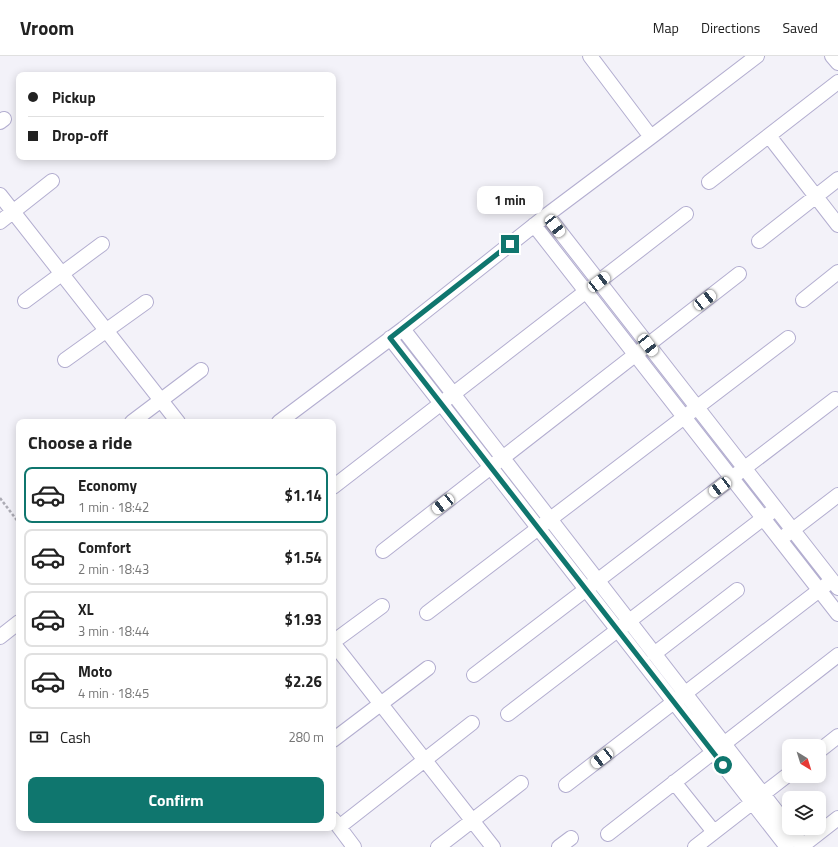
<!DOCTYPE html>
<meta charset="utf-8">
<style>
:root{--surface:#fff;--page:#f6f6f6;--text:#222;--muted:#767676;--line:#e0e0e0;--accent:#0f766e}
body{margin:0;font-family:"Titillium Web",sans-serif;background:var(--page);color:var(--text);height:100vh;display:flex;flex-direction:column;font-size:15px;white-space:nowrap}
*{box-sizing:border-box;margin:0}
p{font-size:13px;color:var(--muted)}
.icon{flex:none;width:22px;height:22px;fill:none;stroke:currentColor;stroke-width:2;stroke-linecap:round;stroke-linejoin:round}
.map{position:relative;flex:1;overflow:hidden}
.panel{position:absolute;left:16px;top:363px;width:320px;height:412px;display:flex;flex-direction:column;background:var(--surface);border-radius:8px;box-shadow:0 2px 10px #0003}
.panel>*{flex:none}
.top-card{position:absolute;left:16px;top:16px;width:320px;height:88px;border-radius:8px;box-shadow:0 2px 10px #0003;display:grid;align-content:center;height:88px;padding:0 12px;background:var(--surface)}
.needle{width:26px;rotate:142deg}
.fabs{position:absolute;left:782px;top:683px;display:grid;gap:8px}
.fabs a{display:grid;place-items:center;width:44px;height:44px;border-radius:8px;background:var(--surface);box-shadow:0 2px 10px #0003;font-size:20px}
.end{position:absolute;width:18px;height:18px;margin:-9px;border:5px solid #0f766e;background:#fff;box-shadow:0 0 0 2px #fff}
.from{border-radius:50%}
.bubble{position:absolute;height:28px;border-radius:8px;background:var(--surface);box-shadow:0 2px 10px #0003;font-size:13px;font-weight:700;line-height:28px;text-align:center}
.car{position:absolute;width:12px;height:24px;margin:-12px -6px;border-radius:5px;box-shadow:0 0 3px 1px #0007;background:linear-gradient(#fff 24%,#345 0 40%,#fff 0 76%,#345 0 86%,#fff 0)}
.top-card b{display:flex;align-items:center;gap:14px;height:38px;font-size:15px}
.top-card b+b{border-top:1px solid var(--line)}
.top-card i{width:10px;height:10px;background:var(--text)}
ul{padding:0;list-style:none}
li{display:flex;align-items:center;gap:12px;height:56px;margin:0 8px 6px;padding:0 4px;border:2px solid var(--line);border-radius:8px}
li div{flex:1}
li b{display:block;font-size:15px}
li em{font-style:normal;font-weight:700}
li.on{border-color:var(--accent)}
li>.icon{width:36px;height:36px;stroke-width:1.5}
h2{padding:0 12px;font-size:18px;line-height:48px}
.pay{display:flex;align-items:center;gap:10px;height:44px;padding:0 12px;font-size:15px}
.pay p{margin-inline-start:auto}
.action{display:flex;gap:8px;margin-top:auto;padding:8px 12px}
.action a{flex:1;height:46px;border-radius:8px;background:var(--accent);color:#fff;font-size:16px;font-weight:700;line-height:46px;text-align:center}
header{display:flex;align-items:center;gap:24px;box-sizing:border-box;height:56px;padding:0 20px;background:var(--surface);border-bottom:1px solid var(--line)}
header strong{font-size:19px}
nav{display:flex;gap:22px;margin-inline-start:auto;font-size:14px}
.map>svg:first-child{display:block}
.lines{fill:none;stroke-linecap:round;stroke-linejoin:round}
.street-casing{stroke:#b3aed0;stroke-width:16}
.path{stroke:#acabb4;stroke-width:2.5;stroke-dasharray:3 2;stroke-linecap:butt}
.street{stroke:#fff;stroke-width:14}
.route{stroke:#0f766e;stroke-width:5}
</style>
<header>
<strong>Vroom</strong>
<nav><a>Map</a><a>Directions</a><a>Saved</a></nav>
</header>
<div class="map">
<svg width="838" height="791" viewBox="0 0 838 791">
<rect width="100%" height="100%" fill="#f3f2f9"/>
<g class="lines">
<defs>
<path id="street" d="M 590,0 L 651,81
M 832,0 L 838,7
M 0,66 L 4,63
M 769,80 L 838,169
M 709,126 L 838,26
M 0,139 L 178,366
M 547,159 L 838,532
M 0,166 L 52,125
M 534,169 L 838,558
M 759,185 L 838,123
M 803,244 L 838,216
M 25,245 L 102,188
M 403,273 L 804,791
M 390,282 L 787,791
M 65,304 L 146,246
M 132,366 L 201,314
M 279,366 L 403,273 L 547,159 L 651,81 L 757,0
M 333,431 L 686,158
M 786,479 L 838,439
M 383,495 L 739,218
M 427,557 L 788,282
M 0,581 L 19,566
M 333,586 L 382,550
M 333,587 L 493,791
M 654,598 L 737,534
M 474,619 L 835,343
M 508,658 L 770,457
M 333,684 L 428,612
M 819,695 L 838,680
M 674,726 L 714,776
M 566,729 L 826,529
M 333,763 L 354,791
M 339,771 L 472,667
M 608,778 L 838,599
M 438,791 L 521,727
M 559,791 L 571,782
M 695,791 L 789,718
M 801,791 L 838,762"/>
</defs>
<use href="#street" class="street-casing"/>
<path class="path" d="M 0,442 L 19,467"/>
<use href="#street" class="street"/>
</g>
<g class="lines">
<path class="route" d="M 510,188 L 390,282 L 723,709"/>
</g>
</svg>
<div class="fabs">
<a><svg class="needle" viewBox="-14 -14 28 28"><path d="M0-13l5 13h-10z" fill="#e53935"/><path d="M0 13l5-13h-10z" fill="#767676"/></svg></a>
<a><svg class="icon" aria-label="layers" viewBox="0 0 24 24"><path d="M12 4l9 5-9 5-9-5zM3 14l9 5 9-5"/></svg></a>
</div>
<i class="end from" style="left:723px;top:709px"></i>
<i class="end" style="left:510px;top:188px"></i>
<div class="bubble" style="left:477px;top:130px;width:66px">1 min</div>
<i class="car" style="left:555px;top:170px;rotate:142deg"></i>
<i class="car" style="left:599px;top:226px;rotate:52deg"></i>
<i class="car" style="left:705px;top:244px;rotate:52deg"></i>
<i class="car" style="left:648px;top:289px;rotate:142deg"></i>
<i class="car" style="left:720px;top:431px;rotate:233deg"></i>
<i class="car" style="left:443px;top:448px;rotate:232deg"></i>
<i class="car" style="left:602px;top:702px;rotate:232deg"></i>
<div class="top-card">
<b><i class="from"></i>Pickup</b>
<b><i></i>Drop-off</b>
</div>
<section class="panel">
<h2>Choose a ride</h2>
<ul>
<li class="on"><svg class="icon" aria-label="car" viewBox="0 0 24 24"><path d="M5 17H2v-5l4-1 3-4h7l3 4 3 1v5h-3M9 17h6M6 11h13"/><circle cx="7" cy="17" r="2"/><circle cx="17" cy="17" r="2"/></svg><div><b>Economy</b><p>1 min · 18:42</p></div><em>$1.14</em></li>
<li><svg class="icon" aria-label="car" viewBox="0 0 24 24"><path d="M5 17H2v-5l4-1 3-4h7l3 4 3 1v5h-3M9 17h6M6 11h13"/><circle cx="7" cy="17" r="2"/><circle cx="17" cy="17" r="2"/></svg><div><b>Comfort</b><p>2 min · 18:43</p></div><em>$1.54</em></li>
<li><svg class="icon" aria-label="car" viewBox="0 0 24 24"><path d="M5 17H2v-5l4-1 3-4h7l3 4 3 1v5h-3M9 17h6M6 11h13"/><circle cx="7" cy="17" r="2"/><circle cx="17" cy="17" r="2"/></svg><div><b>XL</b><p>3 min · 18:44</p></div><em>$1.93</em></li>
<li><svg class="icon" aria-label="car" viewBox="0 0 24 24"><path d="M5 17H2v-5l4-1 3-4h7l3 4 3 1v5h-3M9 17h6M6 11h13"/><circle cx="7" cy="17" r="2"/><circle cx="17" cy="17" r="2"/></svg><div><b>Moto</b><p>4 min · 18:45</p></div><em>$2.26</em></li>
</ul>
<div class="pay"><svg class="icon" aria-label="cash" viewBox="0 0 24 24"><path d="M3 7h18v10H3z"/><circle cx="12" cy="12" r="2"/></svg>Cash<p>280 m</p></div>
<div class="action"><a>Confirm</a></div>
</section>
</div>
